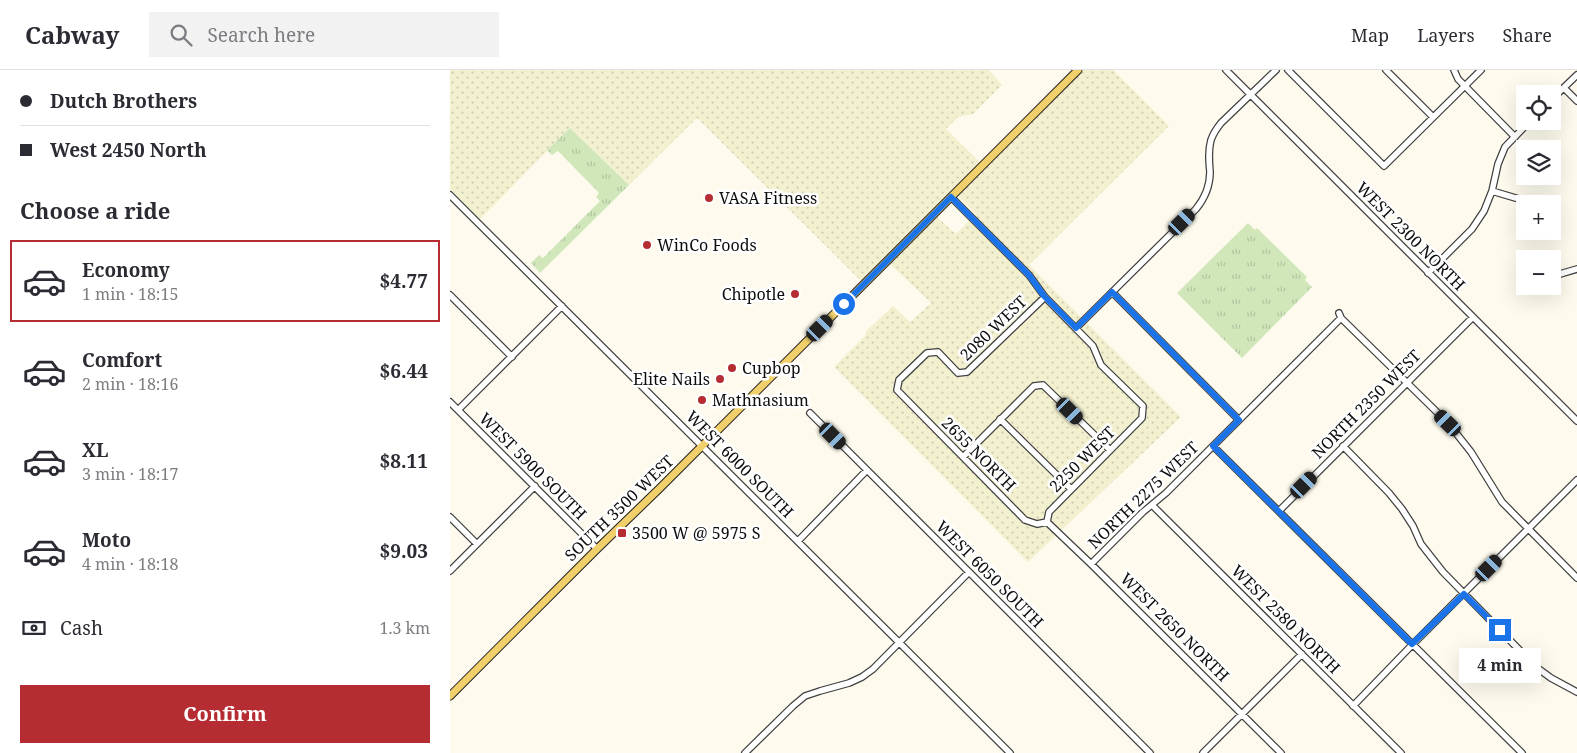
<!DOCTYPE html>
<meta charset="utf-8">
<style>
:root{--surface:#fff;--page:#f2f2f3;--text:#2b2b33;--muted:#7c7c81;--line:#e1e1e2;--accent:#b62c33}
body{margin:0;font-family:"Noto Serif",serif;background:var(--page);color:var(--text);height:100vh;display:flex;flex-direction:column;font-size:19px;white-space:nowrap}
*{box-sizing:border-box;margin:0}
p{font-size:16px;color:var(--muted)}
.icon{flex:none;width:28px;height:28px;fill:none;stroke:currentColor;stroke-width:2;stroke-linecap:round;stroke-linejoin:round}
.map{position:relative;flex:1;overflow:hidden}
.side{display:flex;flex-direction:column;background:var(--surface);width:450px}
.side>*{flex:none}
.hud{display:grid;align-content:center;height:110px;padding:0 20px;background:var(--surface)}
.tools{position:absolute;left:1066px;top:15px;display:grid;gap:10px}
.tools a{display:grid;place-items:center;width:45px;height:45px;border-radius:0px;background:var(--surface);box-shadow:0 5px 20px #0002;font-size:25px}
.end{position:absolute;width:22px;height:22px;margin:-11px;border:6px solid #1a73e8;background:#fff;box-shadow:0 0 0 2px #fff}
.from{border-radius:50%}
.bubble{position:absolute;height:35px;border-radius:0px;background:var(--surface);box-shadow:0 5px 20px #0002;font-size:16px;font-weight:700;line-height:35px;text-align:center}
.car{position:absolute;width:15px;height:30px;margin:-15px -8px;border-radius:6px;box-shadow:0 0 4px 1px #0007;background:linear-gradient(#222 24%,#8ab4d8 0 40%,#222 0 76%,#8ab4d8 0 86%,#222 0)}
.hud b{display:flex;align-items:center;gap:18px;height:48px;font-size:19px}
.hud b+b{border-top:1px solid var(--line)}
.hud i{width:12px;height:12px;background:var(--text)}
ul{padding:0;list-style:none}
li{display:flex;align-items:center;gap:15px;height:82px;margin:0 10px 8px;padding:0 10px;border:2px solid transparent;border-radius:0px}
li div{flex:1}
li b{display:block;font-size:19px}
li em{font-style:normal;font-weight:700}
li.on{border-color:var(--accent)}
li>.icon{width:45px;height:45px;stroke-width:1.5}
h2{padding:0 20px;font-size:22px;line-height:60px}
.pay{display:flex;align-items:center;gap:12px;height:55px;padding:0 20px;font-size:19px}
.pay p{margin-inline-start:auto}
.action{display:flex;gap:10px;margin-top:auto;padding:10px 20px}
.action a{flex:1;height:58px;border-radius:0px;background:var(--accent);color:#fff;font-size:20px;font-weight:700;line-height:58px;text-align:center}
header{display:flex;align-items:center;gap:30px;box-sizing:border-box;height:70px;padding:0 25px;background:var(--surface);border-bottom:1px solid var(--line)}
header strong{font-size:24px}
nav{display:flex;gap:28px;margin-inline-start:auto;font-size:18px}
.search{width:350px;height:45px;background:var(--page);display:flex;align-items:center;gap:12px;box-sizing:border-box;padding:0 18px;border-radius:0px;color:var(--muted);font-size:19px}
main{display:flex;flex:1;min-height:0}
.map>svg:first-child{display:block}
.farmland{fill:url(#farmland-dots)}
.park{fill:url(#park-tufts)}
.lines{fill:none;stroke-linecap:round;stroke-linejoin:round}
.minor-casing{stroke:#404040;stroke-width:8}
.major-casing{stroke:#1e1e1e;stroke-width:9}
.minor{stroke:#fff;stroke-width:5.5}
.major{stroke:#f1d06b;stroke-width:7}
.route{stroke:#1a73e8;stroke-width:6}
.poi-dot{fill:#b62c33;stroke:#fff;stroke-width:2}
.labels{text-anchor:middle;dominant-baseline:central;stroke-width:5;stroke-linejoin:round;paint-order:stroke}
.poi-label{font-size:16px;fill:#0d0d0d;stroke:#fff;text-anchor:start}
.street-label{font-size:16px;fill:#0d0d0d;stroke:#fff}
</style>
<header>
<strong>Cabway</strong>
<div class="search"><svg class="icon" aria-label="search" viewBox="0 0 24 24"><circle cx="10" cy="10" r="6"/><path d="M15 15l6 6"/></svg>Search here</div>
<nav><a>Map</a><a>Layers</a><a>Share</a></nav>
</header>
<main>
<section class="side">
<div class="hud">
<b><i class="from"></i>Dutch Brothers</b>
<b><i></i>West 2450 North</b>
</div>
<h2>Choose a ride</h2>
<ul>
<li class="on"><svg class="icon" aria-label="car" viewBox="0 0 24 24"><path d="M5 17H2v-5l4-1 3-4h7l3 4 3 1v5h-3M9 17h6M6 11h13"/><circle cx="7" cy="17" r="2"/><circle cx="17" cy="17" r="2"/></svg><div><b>Economy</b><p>1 min · 18:15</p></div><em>$4.77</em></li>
<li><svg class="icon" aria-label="car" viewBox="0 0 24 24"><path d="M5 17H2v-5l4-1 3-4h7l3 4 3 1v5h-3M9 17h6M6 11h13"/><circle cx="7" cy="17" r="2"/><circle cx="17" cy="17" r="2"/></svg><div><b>Comfort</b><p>2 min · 18:16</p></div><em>$6.44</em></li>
<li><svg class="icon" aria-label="car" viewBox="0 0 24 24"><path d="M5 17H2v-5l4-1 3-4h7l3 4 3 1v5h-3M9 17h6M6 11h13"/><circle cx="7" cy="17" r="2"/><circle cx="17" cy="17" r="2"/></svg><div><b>XL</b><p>3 min · 18:17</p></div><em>$8.11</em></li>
<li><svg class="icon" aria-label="car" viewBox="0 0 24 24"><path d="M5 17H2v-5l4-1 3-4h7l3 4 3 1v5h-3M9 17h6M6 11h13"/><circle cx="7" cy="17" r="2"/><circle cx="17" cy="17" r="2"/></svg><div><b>Moto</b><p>4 min · 18:18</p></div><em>$9.03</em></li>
</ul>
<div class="pay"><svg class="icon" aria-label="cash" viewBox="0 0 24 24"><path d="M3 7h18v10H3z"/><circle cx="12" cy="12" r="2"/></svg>Cash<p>1.3 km</p></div>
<div class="action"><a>Confirm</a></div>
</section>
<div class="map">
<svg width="1127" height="683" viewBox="0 0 1127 683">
<defs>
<pattern id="farmland-dots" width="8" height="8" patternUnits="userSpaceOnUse" patternTransform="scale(1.25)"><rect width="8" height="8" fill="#f3f0d0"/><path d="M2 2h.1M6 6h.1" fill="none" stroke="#cfcdb1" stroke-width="1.8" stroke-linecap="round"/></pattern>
<pattern id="park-tufts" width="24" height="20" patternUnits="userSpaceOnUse" patternTransform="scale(1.25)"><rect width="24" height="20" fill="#d1e7ba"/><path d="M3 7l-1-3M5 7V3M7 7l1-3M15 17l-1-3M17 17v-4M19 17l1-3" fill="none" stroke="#b2c59f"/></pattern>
</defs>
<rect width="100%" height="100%" fill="#fefbee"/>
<path class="farmland" d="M 0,0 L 539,0 L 552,15 L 523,44 L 508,47 L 496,59 L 530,92 L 411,211 L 247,48 L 179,115 L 120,58 L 30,149 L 0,119 Z
M 634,0 L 663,0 L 719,56 L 579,195 L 731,347 L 578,492 L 384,297 L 416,265 L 416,261 L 443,236 L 460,252 L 481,233 L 440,194 L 487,147 L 506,164 L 526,144 L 508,126 Z"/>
<path class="park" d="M 120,58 L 179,115 L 90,203 L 81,193 L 89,185 L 93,188 L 150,131 L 146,127 L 149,123 L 108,81 L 102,85 L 97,80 Z
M 798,153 L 805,160 L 807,158 L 857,207 L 855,210 L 862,217 L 792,288 L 727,223 Z"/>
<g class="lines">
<defs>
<path id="minor" d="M 776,0 L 1127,351
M 838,0 L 934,96 L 1031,0
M 936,0 L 983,47
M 1004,0 L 1008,9 L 1065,67
M 1114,18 L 1127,31
M 1102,29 L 1127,5
M 1042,121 L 1079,132
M 0,125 L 560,683
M 501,127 L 579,205 L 595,227 L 643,276 L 651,295 L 693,336 L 692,348 L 599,442 L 597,452
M 978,203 L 1022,159 L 1034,141 L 1042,121 L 1048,94 L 1055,77 L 1080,51
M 1102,209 L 1110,204 L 1127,199
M 662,222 L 789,350
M 0,225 L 62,287
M 595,227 L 517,302 L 508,303 L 488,282 L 477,283 L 449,310 L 447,320 L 575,450 L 587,454 L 597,452
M 889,243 L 891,248 L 998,353 L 1021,382 L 1052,432 L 1127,508
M 626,258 L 746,139 C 755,128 760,117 760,102 C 759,91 758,81 761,70 C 763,64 767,58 771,53 L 826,0
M 0,332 L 147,479
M 8,340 L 112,236
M 360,343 L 700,683
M 550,349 L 621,419
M 763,376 L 1072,683
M 893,376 L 939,423 L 952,439 L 963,456 L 971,474 L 993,502 L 1086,597 L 1101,608 L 1127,622
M 513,387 L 584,316 L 593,315 L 660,380
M 702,435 L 951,683
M 829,441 L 1023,247
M 0,447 L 27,474
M 597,452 L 641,494 L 831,683
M 348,471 L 417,400
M 641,494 L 693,442 L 716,423 L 891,248
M 0,501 L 85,416
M 903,636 L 963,574 L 1127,410
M 295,683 L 343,636 L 355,626 L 370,621 L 399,613 L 412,607 L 423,599 L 519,502
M 753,683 L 852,584"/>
<path id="major" d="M 0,626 L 147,479 L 210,418 L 628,0"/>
</defs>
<use href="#minor" class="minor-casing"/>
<use href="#major" class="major-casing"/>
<use href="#minor" class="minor"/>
<use href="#major" class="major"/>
</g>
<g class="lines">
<path class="route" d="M 394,234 L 501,127 L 579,205 L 594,226 L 626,258 L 662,222 L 789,350 L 763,376 L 962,574 L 1014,524 L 1050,560"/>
</g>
<g class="poi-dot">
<circle cx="259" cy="128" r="5"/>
<circle cx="197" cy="175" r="5"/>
<circle cx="345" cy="224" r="5"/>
<circle cx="282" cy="298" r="5"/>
<circle cx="270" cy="309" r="5"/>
<circle cx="252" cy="330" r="5"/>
<rect x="167" y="458" width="10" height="10" rx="2.5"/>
</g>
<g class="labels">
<g class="poi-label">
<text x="269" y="128">VASA Fitness</text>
<text x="207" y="175">WinCo Foods</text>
<text x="335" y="224" text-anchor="end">Chipotle</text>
<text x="292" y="298">Cupbop</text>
<text x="260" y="309" text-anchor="end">Elite Nails</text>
<text x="262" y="330">Mathnasium</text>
<text x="182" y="463">3500 W @ 5975 S</text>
</g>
<g class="street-label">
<text transform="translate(961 166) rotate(45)">WEST 2300 NORTH</text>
<text transform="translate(543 258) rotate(-44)">2080 WEST</text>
<text transform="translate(916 334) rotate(-45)">NORTH 2350 WEST</text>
<text transform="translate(529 384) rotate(45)">2655 NORTH</text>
<text transform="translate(632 389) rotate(-45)">2250 WEST</text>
<text transform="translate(290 394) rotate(45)">WEST 6000 SOUTH</text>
<text transform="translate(83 396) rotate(45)">WEST 5900 SOUTH</text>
<text transform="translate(693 425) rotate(-44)">NORTH 2275 WEST</text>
<text transform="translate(169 438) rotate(-44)">SOUTH 3500 WEST</text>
<text transform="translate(540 504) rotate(45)">WEST 6050 SOUTH</text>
<text transform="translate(836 549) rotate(45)">WEST 2580 NORTH</text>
<text transform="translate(725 557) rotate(45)">WEST 2650 NORTH</text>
</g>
</g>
</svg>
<div class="tools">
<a><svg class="icon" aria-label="locate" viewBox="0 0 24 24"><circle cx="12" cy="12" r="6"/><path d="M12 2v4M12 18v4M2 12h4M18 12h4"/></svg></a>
<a><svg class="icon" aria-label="layers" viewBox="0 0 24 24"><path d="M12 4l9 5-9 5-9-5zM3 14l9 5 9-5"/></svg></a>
<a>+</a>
<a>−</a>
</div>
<i class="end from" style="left:394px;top:234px"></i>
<i class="end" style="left:1050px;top:560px"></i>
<div class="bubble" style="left:1009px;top:578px;width:82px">4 min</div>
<i class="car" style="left:732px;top:152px;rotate:45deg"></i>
<i class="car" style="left:370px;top:258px;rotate:45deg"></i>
<i class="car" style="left:620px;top:341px;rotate:135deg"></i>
<i class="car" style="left:998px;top:353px;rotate:314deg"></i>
<i class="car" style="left:383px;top:366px;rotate:135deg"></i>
<i class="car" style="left:854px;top:415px;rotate:45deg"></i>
<i class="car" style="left:1039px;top:498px;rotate:45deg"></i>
</div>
</main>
